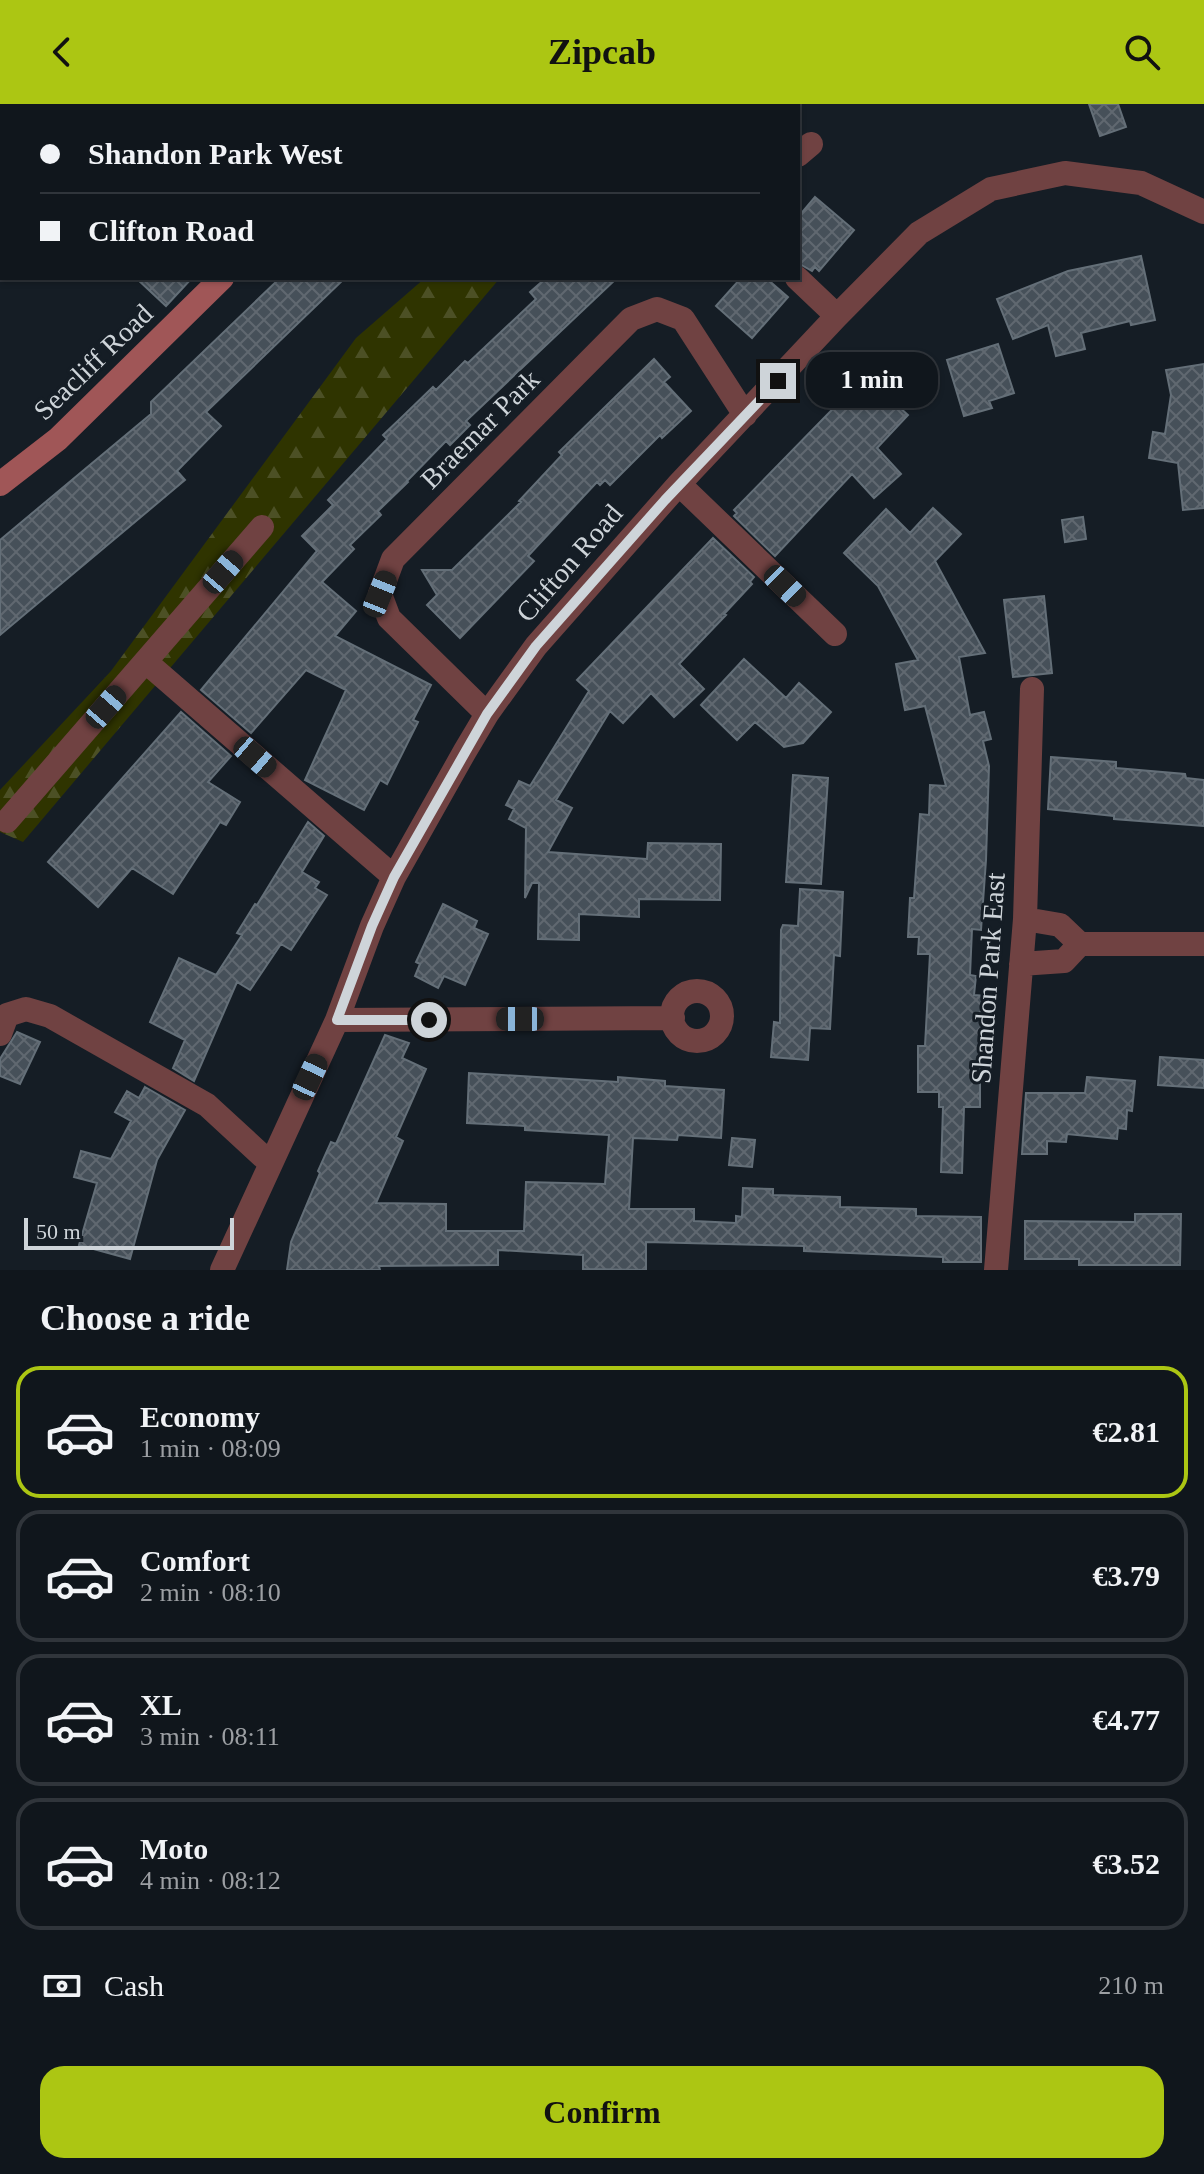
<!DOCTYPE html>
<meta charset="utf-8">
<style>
:root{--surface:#10161c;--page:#191f25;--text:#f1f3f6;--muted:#9c9fa3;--line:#30353b;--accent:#acc613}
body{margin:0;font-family:Georgia,serif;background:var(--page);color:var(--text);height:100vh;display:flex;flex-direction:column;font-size:30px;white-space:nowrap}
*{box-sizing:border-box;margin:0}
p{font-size:26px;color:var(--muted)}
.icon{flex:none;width:44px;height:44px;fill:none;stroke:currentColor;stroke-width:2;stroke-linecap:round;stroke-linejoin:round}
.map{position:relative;height:1166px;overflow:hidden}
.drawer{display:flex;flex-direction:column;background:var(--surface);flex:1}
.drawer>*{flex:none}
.guide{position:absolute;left:0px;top:0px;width:800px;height:176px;box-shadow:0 2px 6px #0004,0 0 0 2px var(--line);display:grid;align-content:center;height:176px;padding:0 40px;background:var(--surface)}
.scale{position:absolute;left:24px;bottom:20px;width:210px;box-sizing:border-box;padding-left:8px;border:4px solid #ced4d9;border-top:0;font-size:22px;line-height:28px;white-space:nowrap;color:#ced4d9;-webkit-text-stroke:6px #151d25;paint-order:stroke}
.end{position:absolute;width:36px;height:36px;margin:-18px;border:10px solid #ced4d9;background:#111;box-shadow:0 0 0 4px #111}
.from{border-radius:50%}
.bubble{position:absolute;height:56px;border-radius:24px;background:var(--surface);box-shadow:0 2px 6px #0004,0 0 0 2px var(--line);font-size:26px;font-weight:700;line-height:56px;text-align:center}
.car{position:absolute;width:24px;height:48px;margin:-24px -12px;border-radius:10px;box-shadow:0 0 6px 2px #0007;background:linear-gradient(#222 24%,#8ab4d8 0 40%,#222 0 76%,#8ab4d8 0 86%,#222 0)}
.guide b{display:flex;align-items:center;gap:28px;height:76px;font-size:30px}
.guide b+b{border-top:2px solid var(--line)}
.guide i{width:20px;height:20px;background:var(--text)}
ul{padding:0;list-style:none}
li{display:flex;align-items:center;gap:24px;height:132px;margin:0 16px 12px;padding:0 24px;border:4px solid var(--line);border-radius:24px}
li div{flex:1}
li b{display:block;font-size:30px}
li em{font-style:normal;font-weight:700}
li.selected{border-color:var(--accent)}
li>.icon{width:72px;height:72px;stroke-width:1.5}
h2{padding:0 40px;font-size:36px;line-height:96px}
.pay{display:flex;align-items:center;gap:20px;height:88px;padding:0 40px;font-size:30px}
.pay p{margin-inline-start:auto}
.cta{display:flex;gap:16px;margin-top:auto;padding:16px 40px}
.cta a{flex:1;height:92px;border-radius:24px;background:var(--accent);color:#111;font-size:32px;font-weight:700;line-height:92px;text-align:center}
header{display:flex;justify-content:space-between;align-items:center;height:104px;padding:0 40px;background:var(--accent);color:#111;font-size:36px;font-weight:700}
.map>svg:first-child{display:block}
.forest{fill:url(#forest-firs)}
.building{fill:url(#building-cross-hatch);stroke:#646f78;stroke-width:2}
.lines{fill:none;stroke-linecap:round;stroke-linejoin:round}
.street{stroke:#704242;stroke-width:24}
.secondary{stroke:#a05657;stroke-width:24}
.route{stroke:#ced4d9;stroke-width:10}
.labels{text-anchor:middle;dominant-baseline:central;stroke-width:6;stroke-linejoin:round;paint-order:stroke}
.street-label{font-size:28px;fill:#ced4d9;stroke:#151d25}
</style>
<header><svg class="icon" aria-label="back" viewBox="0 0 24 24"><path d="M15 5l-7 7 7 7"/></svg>Zipcab<svg class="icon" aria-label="search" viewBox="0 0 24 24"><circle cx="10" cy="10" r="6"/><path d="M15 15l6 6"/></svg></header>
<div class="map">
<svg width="1204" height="1166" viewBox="0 0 1204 1166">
<defs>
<pattern id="forest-firs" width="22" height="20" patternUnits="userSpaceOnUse" patternTransform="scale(2)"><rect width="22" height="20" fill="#2f3400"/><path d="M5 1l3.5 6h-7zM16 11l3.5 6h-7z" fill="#4c5025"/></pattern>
<pattern id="building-cross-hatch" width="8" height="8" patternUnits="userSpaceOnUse" patternTransform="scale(2)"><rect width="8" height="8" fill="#465059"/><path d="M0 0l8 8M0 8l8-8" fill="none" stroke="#606870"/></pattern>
</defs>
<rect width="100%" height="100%" fill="#151d25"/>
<path class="forest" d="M 425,174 L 500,174 L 23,738 L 0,728 L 0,686 L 111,567 L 356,234 Z"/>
<path class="building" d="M 1089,0 L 1118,0 L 1126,23 L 1100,32 Z
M 815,93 L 854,126 L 819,167 L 815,163 L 812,167 L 798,159 L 798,113 Z
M 1141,152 L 1155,216 L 1131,221 L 1130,217 L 1081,229 L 1085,245 L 1056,252 L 1048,221 L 1013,235 L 997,195 L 1068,167 Z
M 136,174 L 192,174 L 166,202 Z
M 280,174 L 345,174 L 206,308 L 221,322 L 177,367 L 185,376 L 0,531 L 0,436 L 151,310 L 151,298 Z
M 546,174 L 617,174 L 466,317 L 470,321 L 450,341 L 446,337 L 407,377 L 408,378 L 378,407 L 381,411 L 350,441 L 354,445 L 322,478 L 356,507 L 335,532 L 431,581 L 413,616 L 418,618 L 387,680 L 380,676 L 364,706 L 305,676 L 346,586 L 306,566 L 251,629 L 201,586 L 317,447 L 302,432 L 333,401 L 328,396 L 387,335 L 383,331 L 403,312 L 433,283 L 436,286 L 465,257 L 468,259 L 536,195 L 530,188 Z
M 741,174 L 766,174 L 788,193 L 752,234 L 716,202 Z
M 998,240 L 1014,289 L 989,297 L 992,304 L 964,312 L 947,256 Z
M 654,255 L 670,273 L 664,278 L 691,307 L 662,334 L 660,331 L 610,381 L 605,376 L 600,381 L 597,378 L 528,452 L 534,457 L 460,534 L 427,501 L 437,491 L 422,466 L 452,466 L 521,398 L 519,397 L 562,351 L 559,348 Z
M 1204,260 L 1204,404 L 1183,406 L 1178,359 L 1149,354 L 1153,328 L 1165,330 L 1171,291 L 1166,266 Z
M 865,272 L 908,311 L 877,344 L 901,370 L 874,394 L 852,370 L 775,452 L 734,412 L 737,409 L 734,406 Z
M 933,404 L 961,430 L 935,457 L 985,549 L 959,553 L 970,611 L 984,608 L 991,635 L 983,637 L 989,662 L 986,756 L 981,826 L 972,825 L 970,871 L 976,872 L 974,891 L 986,892 L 980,957 L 980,1003 L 964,1003 L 962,1069 L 941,1068 L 943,1003 L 939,1003 L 939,988 L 918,988 L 918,942 L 925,942 L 930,850 L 918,850 L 919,833 L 908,833 L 910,794 L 914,794 L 920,710 L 929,711 L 930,681 L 946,682 L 925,602 L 905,606 L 896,560 L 918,556 L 878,482 L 844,449 L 886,405 L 910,429 Z
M 1083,413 L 1086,435 L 1065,438 L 1062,416 Z
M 713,434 L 754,473 L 750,478 L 752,480 L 724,510 L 726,511 L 679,560 L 704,585 L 674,613 L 651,589 L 623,619 L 610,607 L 556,696 L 572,704 L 548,748 L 647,755 L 648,739 L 721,740 L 720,796 L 639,795 L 639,813 L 579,810 L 579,836 L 538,835 L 539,779 L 532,779 L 525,794 L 526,724 L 509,715 L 514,705 L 506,701 L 519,677 L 530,682 L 589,587 L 577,576 Z
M 1044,492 L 1052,569 L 1013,573 L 1004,496 Z
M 744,555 L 786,594 L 799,579 L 831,608 L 803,639 L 784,643 L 755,618 L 737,636 L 701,601 Z
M 181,608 L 231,652 L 208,678 L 240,698 L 226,721 L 220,718 L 173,790 L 132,764 L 98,803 L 48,758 Z
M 1051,653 L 1116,658 L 1116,664 L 1185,670 L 1186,674 L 1204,676 L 1204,722 L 1114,715 L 1114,712 L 1048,705 Z
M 793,671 L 828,674 L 821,780 L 786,778 Z
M 308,718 L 324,732 L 302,768 L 319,778 L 315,784 L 327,791 L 291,846 L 281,840 L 250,886 L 237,878 L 194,977 L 173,964 L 185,936 L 150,918 L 179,854 L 216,871 L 242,831 L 237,829 L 255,800 L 257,801 Z
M 800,785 L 843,788 L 840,852 L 834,851 L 830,925 L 810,924 L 808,956 L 771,953 L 774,918 L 780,919 L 781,826 L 783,821 L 798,822 Z
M 443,800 L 477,817 L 474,824 L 488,830 L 465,881 L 444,872 L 438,884 L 415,872 L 420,860 L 416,858 Z
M 17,928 L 40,938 L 20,980 L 0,972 L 0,955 Z
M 385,931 L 409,939 L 402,954 L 426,965 L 396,1033 L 403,1037 L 376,1099 L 446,1100 L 446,1127 L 524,1127 L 526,1078 L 605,1080 L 609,1031 L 525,1026 L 525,1022 L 467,1019 L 469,969 L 618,978 L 618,973 L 665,977 L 665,982 L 724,986 L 721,1034 L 678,1031 L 677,1036 L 633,1034 L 629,1105 L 694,1105 L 694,1117 L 736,1119 L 736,1112 L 742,1113 L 743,1084 L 773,1085 L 773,1091 L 840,1093 L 840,1103 L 916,1105 L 916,1112 L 981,1113 L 981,1158 L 943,1158 L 943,1153 L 804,1147 L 804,1142 L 646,1138 L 646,1166 L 583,1165 L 583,1151 L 498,1146 L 498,1161 L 379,1162 L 380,1166 L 287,1166 L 291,1138 L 320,1069 L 318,1067 L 331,1038 L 336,1040 Z
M 1160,953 L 1204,956 L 1204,984 L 1158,981 Z
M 1087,973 L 1135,977 L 1132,1007 L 1127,1006 L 1126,1025 L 1118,1024 L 1117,1035 L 1067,1030 L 1066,1038 L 1047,1037 L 1047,1050 L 1022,1050 L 1026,989 L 1085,989 Z
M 145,983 L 185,1006 L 157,1056 L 130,1155 L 79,1141 L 97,1079 L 74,1073 L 81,1047 L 111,1055 L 131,1017 L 115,1008 L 127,987 L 139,994 Z
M 732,1034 L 755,1036 L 752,1063 L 729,1061 Z
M 1135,1110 L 1181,1110 L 1180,1161 L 1079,1161 L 1079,1155 L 1025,1155 L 1025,1117 L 1135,1118 Z"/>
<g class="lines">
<path class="street" d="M 798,51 L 811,40
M 797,174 L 837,212
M 679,380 L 835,530
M 146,558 L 394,773
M 487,610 L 389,514 L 380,490 L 393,455 L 631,215 L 657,205 L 683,215 L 745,311
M 7,717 L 262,423
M 1025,815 L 1060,821 L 1080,840
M 1021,860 L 1064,857 L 1080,840 L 1204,840
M672 912a25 25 0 1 1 50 0a25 25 0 1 1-50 0Z
M 337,916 L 673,914
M 0,930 L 7,911 L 26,905 L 50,912 L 207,1001 L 270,1059
M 222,1166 L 337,916 L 372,822 L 394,773 L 465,647 L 487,610 L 536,542 L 679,380 L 837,212 L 919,129 L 991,85 L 1065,69 L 1141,79 L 1204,108
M 996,1166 L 1025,815 L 1032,585"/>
<path class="secondary" d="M 362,2 L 363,0
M 0,380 L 58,335 L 222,174"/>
</g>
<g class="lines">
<path class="route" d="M 429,916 L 337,916 L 372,822 L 394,773 L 487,610 L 536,542 L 665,396 L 778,277"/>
</g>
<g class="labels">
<g class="street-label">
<text transform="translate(93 258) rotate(-44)">Seacliff Road</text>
<text transform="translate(480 325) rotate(-45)">Braemar Park</text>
<text transform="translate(569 459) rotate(-49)">Clifton Road</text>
<text transform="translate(988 874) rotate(-86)">Shandon Park East</text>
</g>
</g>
</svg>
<div class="scale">50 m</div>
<i class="end from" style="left:429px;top:916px"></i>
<i class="end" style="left:778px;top:277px"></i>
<div class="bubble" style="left:806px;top:248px;width:132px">1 min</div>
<i class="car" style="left:223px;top:468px;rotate:41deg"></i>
<i class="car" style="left:785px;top:482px;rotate:134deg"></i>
<i class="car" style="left:380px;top:490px;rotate:22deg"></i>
<i class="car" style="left:106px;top:603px;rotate:41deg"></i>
<i class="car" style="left:255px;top:653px;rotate:131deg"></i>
<i class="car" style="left:520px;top:915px;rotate:270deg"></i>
<i class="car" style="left:310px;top:973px;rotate:25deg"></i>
<div class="guide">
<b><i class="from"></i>Shandon Park West</b>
<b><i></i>Clifton Road</b>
</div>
</div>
<section class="drawer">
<h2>Choose a ride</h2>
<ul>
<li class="selected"><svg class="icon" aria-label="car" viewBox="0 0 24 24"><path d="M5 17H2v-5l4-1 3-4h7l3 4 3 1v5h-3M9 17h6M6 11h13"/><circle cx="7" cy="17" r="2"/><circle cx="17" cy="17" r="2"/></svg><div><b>Economy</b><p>1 min · 08:09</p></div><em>€2.81</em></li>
<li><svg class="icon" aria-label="car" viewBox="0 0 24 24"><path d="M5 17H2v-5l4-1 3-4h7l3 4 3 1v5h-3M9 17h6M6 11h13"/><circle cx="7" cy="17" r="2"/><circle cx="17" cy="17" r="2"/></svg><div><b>Comfort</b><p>2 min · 08:10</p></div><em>€3.79</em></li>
<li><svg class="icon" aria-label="car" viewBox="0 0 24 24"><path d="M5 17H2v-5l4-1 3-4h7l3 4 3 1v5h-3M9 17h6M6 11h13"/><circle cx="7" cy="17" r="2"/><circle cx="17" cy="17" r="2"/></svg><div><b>XL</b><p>3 min · 08:11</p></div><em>€4.77</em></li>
<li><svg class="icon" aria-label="car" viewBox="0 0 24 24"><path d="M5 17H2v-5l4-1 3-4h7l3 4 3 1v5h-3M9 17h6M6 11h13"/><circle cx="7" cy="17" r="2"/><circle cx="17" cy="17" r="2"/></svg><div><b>Moto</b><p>4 min · 08:12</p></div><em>€3.52</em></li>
</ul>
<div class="pay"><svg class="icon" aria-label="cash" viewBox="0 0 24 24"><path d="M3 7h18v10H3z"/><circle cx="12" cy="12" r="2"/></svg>Cash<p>210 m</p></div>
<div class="cta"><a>Confirm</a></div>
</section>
